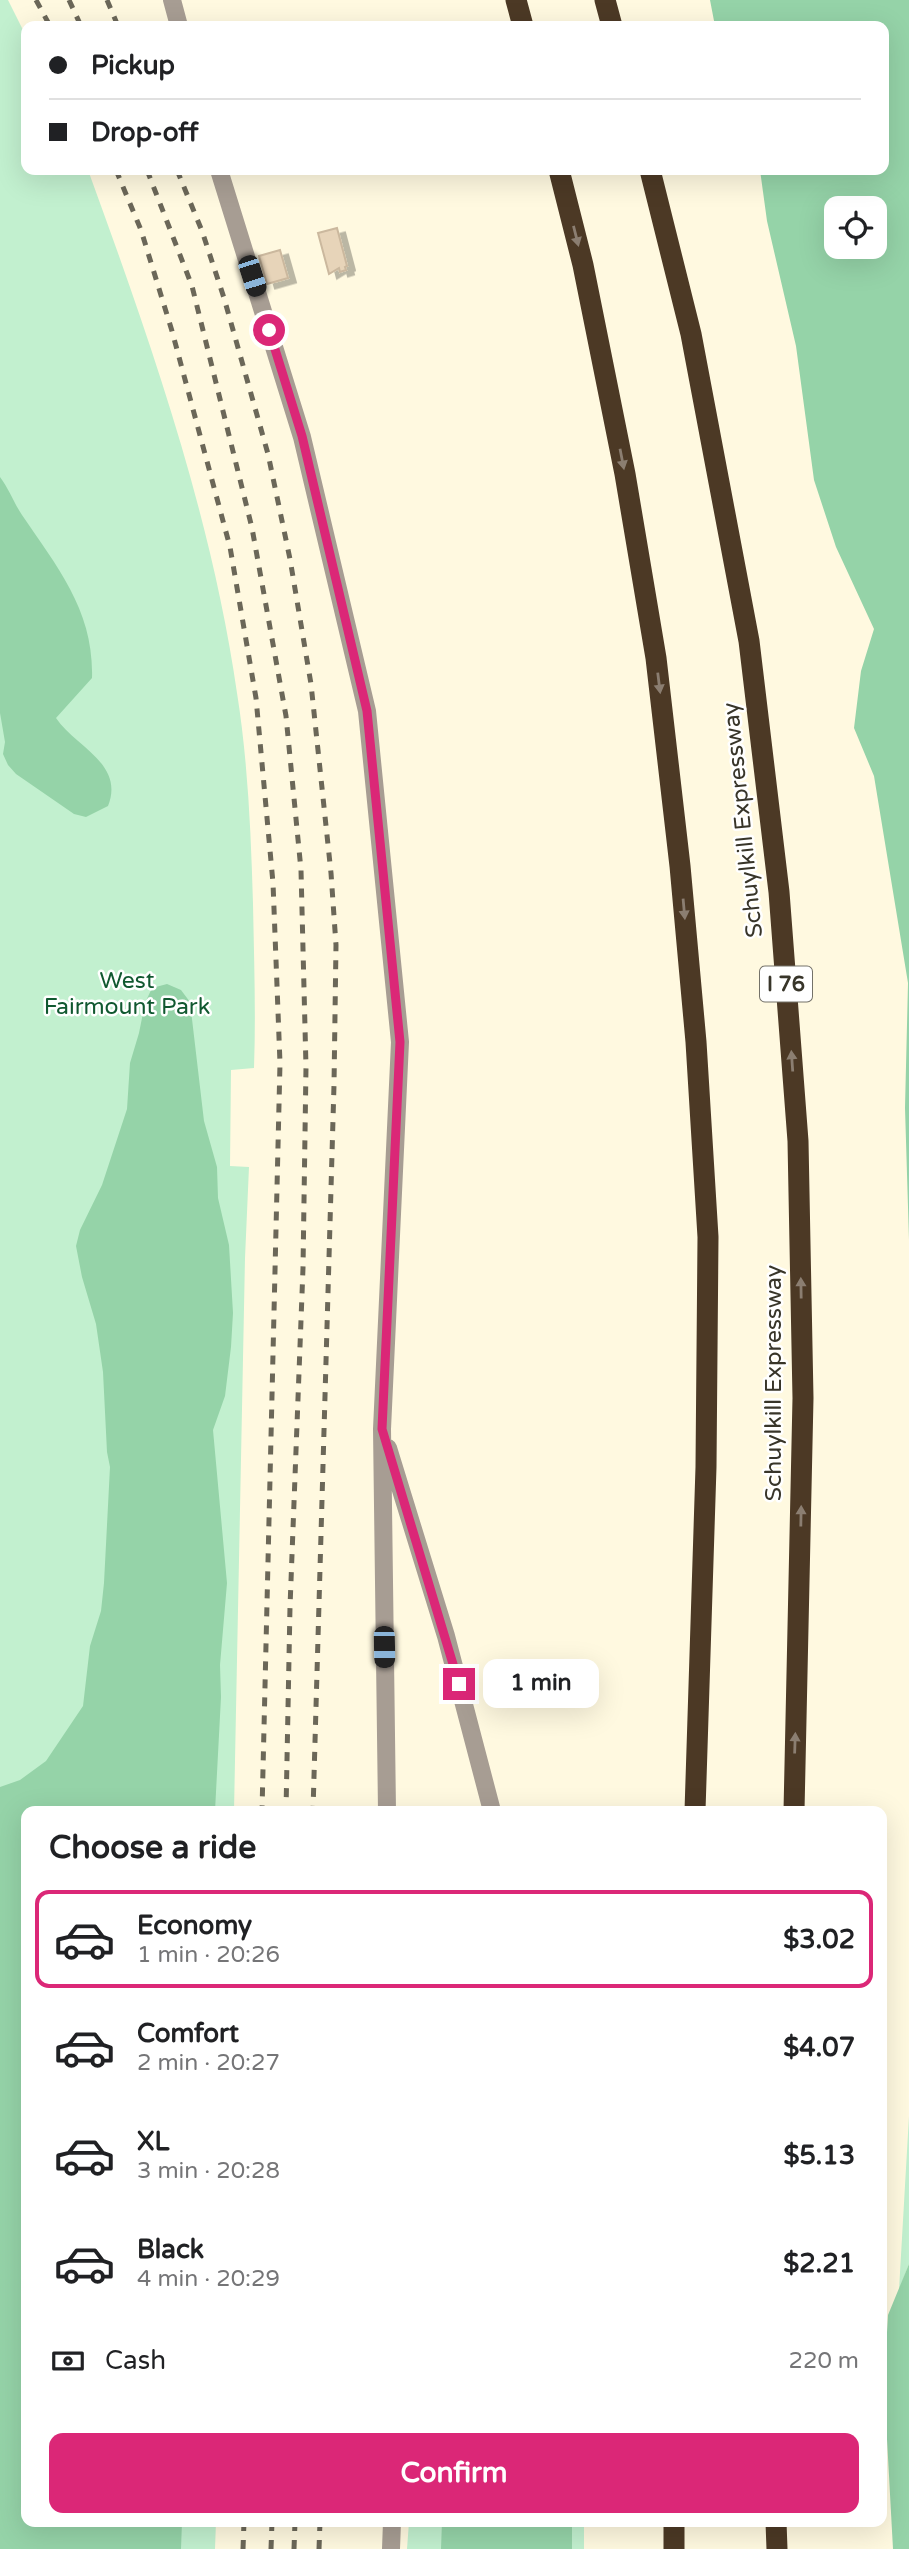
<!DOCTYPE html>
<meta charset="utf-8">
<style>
:root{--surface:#fff;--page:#f6f6f6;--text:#202124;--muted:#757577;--line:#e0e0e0;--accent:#db2777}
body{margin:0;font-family:"Varela Round",sans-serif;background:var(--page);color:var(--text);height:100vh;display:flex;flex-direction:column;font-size:26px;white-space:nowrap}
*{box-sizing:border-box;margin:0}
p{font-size:23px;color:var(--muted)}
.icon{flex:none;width:38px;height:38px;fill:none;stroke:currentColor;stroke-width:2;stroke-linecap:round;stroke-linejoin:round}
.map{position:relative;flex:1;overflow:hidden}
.drawer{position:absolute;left:21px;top:1806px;width:866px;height:721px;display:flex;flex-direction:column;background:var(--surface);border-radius:14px;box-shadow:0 7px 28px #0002}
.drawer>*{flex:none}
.banner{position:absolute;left:21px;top:21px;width:868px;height:154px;border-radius:14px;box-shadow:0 7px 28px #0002;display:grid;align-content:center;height:154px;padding:0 28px;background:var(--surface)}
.tools{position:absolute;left:824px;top:196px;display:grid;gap:14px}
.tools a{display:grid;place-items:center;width:63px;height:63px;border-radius:14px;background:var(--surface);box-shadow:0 7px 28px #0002;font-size:35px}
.end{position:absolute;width:32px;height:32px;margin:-16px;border:9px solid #db2777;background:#fff;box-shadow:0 0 0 4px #fff}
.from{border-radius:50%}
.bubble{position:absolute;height:49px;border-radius:14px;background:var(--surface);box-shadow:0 7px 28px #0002;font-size:23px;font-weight:700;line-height:49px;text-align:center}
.car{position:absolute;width:21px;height:42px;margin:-21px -10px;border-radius:9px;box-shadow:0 0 5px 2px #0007;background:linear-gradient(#222 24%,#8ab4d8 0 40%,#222 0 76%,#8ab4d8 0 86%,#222 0)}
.banner b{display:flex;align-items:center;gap:24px;height:66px;font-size:26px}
.banner b+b{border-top:2px solid var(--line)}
.banner i{width:18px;height:18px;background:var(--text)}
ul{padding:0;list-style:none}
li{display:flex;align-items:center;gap:21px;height:98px;margin:0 14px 10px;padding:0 14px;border:4px solid transparent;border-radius:14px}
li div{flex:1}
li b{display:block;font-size:26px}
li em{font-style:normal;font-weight:700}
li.selected{border-color:var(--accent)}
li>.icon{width:63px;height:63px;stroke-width:1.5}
h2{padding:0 28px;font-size:32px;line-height:84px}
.pay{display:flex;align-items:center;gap:18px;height:77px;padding:0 28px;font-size:26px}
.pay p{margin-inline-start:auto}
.button{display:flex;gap:14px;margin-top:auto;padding:14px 28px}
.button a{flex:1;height:80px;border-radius:14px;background:var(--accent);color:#fff;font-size:28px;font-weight:700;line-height:80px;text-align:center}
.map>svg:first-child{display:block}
.green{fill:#c2f0cf}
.forest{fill:#95d3a8;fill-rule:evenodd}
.building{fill:#e7d4b9;stroke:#cbb89e;stroke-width:2;filter:url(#shadow)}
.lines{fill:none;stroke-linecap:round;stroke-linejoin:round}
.minor{stroke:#a79d93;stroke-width:18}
.highway{stroke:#4c3925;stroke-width:21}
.rail{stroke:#6b6758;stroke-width:5;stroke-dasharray:9 9;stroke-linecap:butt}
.oneway{fill:#8b7e71}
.route{stroke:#db2777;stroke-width:9}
.labels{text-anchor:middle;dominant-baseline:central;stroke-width:5;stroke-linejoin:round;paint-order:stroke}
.shield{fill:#fff;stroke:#747269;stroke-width:2}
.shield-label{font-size:21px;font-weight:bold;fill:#383529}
.street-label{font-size:23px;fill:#383529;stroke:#fff}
.park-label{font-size:23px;fill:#105830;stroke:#fff}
</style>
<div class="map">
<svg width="909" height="2549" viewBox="0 0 909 2549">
<defs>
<filter id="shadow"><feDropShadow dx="8" dy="4.5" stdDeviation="0" flood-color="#0004"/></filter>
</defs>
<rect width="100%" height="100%" fill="#fff9e0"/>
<path class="green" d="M 0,0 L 8,0 L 26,36 L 26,170 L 88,170 C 150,340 211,513 237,693 C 248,762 251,834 253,904 C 254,958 256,1013 254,1068 L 231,1070 L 230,1166 L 249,1167 L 245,1258 L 234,1811 L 26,1811 L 26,2522 L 216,2522 L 215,2549 L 0,2549 Z
M 909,2115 L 909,2264 L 899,2290 L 909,2116 Z
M 409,2522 L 584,2522 L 584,2549 L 407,2549 Z"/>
<path class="forest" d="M 710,0 L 909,0 L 909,1240 L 905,1108 L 908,983 L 874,776 L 854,728 L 861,671 L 874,629 L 836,547 L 814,480 L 796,346 L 767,221 L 760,170 L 884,170 L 884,26 L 715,26 ZM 875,208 L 875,247 L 836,247 L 836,208 Z
M 0,477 C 9,489 14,503 22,515 C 58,568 94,611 92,678 L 56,718 C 74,746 125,763 108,806 L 86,817 L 74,814 L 16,774 L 8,765 L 3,754 L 5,742 L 0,713 Z
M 167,984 L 181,990 L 190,1002 L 204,1121 L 217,1167 L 218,1198 L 229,1245 L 233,1313 L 231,1347 L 225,1396 L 213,1430 L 227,1583 L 220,1665 L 221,1697 L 215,1811 L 26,1811 L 26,2522 L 182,2522 L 181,2549 L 0,2549 L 0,1787 L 20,1780 L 46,1761 L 83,1706 L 90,1646 L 101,1611 L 104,1583 L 110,1467 L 107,1452 L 103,1372 L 96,1324 L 82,1277 L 76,1246 L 80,1230 L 102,1185 L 127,1109 L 130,1063 L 139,1033 L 145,1003 L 152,988 Z
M 909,2264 L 909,2549 L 893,2549 L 884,2384 L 888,2315 Z
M 442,2522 L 572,2522 L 572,2549 L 441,2549 Z"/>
<path class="building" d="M 337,228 L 347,266 L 345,267 L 346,270 L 340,272 L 339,268 L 329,274 L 318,233 Z
M 280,250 L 288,278 L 267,284 L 259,256 Z"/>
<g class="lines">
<path class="minor" d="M 172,0 L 179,26
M 219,170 L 302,437 L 367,711 L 400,1042 L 382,1429 L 387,1811
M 388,1448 L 446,1636 L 492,1811
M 391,2549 L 392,2522"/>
<path class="highway" d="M 516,0 L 523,26
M 605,0 L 612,26
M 559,170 L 583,265 L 625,474 L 656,658 L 680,866 L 696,1042 L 708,1237 L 706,1467 L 695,1811
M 650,170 L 691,334 L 749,641 L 779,892 L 798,1141 L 803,1398 L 794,1811
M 776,2522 L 777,2549
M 674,2549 L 674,2522"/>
<path class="rail" d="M 36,0 L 50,26
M 69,0 L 81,26
M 107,0 L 118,26
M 116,170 L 141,230 L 172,331 L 230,547 L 256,698 L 273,883 L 280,1063 L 262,1811
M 147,170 L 192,286 L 252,528 L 286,716 L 301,870 L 306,1067 L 303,1268 L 290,1607 L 286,1811
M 177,170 L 202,231 L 224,298 L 268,454 L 290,559 L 311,684 L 331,873 L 336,945 L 334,1085 L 313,1811
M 243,2549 L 244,2522
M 271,2549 L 272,2522
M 294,2549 L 295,2522
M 319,2549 L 320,2522"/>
</g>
<defs><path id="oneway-solid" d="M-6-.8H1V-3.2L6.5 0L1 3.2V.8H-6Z" transform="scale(1.75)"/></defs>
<g class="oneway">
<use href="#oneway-solid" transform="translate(576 236) rotate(76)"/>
<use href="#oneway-solid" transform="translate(622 459) rotate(79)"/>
<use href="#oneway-solid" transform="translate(659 683) rotate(83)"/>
<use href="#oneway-solid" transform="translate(684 909) rotate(85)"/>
<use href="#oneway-solid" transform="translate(792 1061) rotate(-94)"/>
<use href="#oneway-solid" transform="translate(801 1288) rotate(-91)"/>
<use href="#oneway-solid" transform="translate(801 1516) rotate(-89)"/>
<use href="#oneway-solid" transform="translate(795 1743) rotate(-88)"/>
</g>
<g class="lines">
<path class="route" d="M 269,330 L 302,436 L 367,711 L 400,1042 L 382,1429 L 459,1684"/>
</g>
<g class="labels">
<rect class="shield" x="760" y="966.5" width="52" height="35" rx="5"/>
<g class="shield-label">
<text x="786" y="984">I 76</text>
</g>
<g class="street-label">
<text transform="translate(743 820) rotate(-96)">Schuylkill Expressway</text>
<text transform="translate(774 1383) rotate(-90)">Schuylkill Expressway</text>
</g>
<g class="park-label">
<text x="127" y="981">West<tspan x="127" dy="26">Fairmount Park</tspan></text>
</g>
</g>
</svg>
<div class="tools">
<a><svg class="icon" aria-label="locate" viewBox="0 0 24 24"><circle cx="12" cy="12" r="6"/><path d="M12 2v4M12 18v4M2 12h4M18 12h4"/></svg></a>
</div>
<i class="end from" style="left:269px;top:330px"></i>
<i class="end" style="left:459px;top:1684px"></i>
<div class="bubble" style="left:483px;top:1659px;width:116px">1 min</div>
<i class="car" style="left:252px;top:276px;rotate:162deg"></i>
<i class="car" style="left:384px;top:1647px;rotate:179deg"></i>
<div class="banner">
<b><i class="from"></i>Pickup</b>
<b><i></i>Drop-off</b>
</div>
<section class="drawer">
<h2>Choose a ride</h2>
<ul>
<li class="selected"><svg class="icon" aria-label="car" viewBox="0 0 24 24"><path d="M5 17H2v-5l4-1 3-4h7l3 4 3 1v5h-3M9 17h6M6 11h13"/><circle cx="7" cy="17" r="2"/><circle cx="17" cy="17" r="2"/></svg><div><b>Economy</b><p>1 min · 20:26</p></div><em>$3.02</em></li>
<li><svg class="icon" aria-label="car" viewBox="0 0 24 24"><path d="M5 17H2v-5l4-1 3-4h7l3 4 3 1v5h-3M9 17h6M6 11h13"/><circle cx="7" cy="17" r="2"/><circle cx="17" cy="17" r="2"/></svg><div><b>Comfort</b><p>2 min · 20:27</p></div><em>$4.07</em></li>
<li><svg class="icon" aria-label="car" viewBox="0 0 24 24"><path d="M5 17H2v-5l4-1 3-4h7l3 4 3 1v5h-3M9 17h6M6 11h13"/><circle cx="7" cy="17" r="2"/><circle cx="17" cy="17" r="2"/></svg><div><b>XL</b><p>3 min · 20:28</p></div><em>$5.13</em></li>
<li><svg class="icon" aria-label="car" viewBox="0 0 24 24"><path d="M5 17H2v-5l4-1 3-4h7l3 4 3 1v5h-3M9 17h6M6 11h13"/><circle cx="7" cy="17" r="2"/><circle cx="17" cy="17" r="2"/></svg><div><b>Black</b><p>4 min · 20:29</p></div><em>$2.21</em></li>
</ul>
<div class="pay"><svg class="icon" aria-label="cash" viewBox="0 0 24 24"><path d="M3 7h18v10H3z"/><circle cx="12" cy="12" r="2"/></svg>Cash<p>220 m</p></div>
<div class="button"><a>Confirm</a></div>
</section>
</div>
